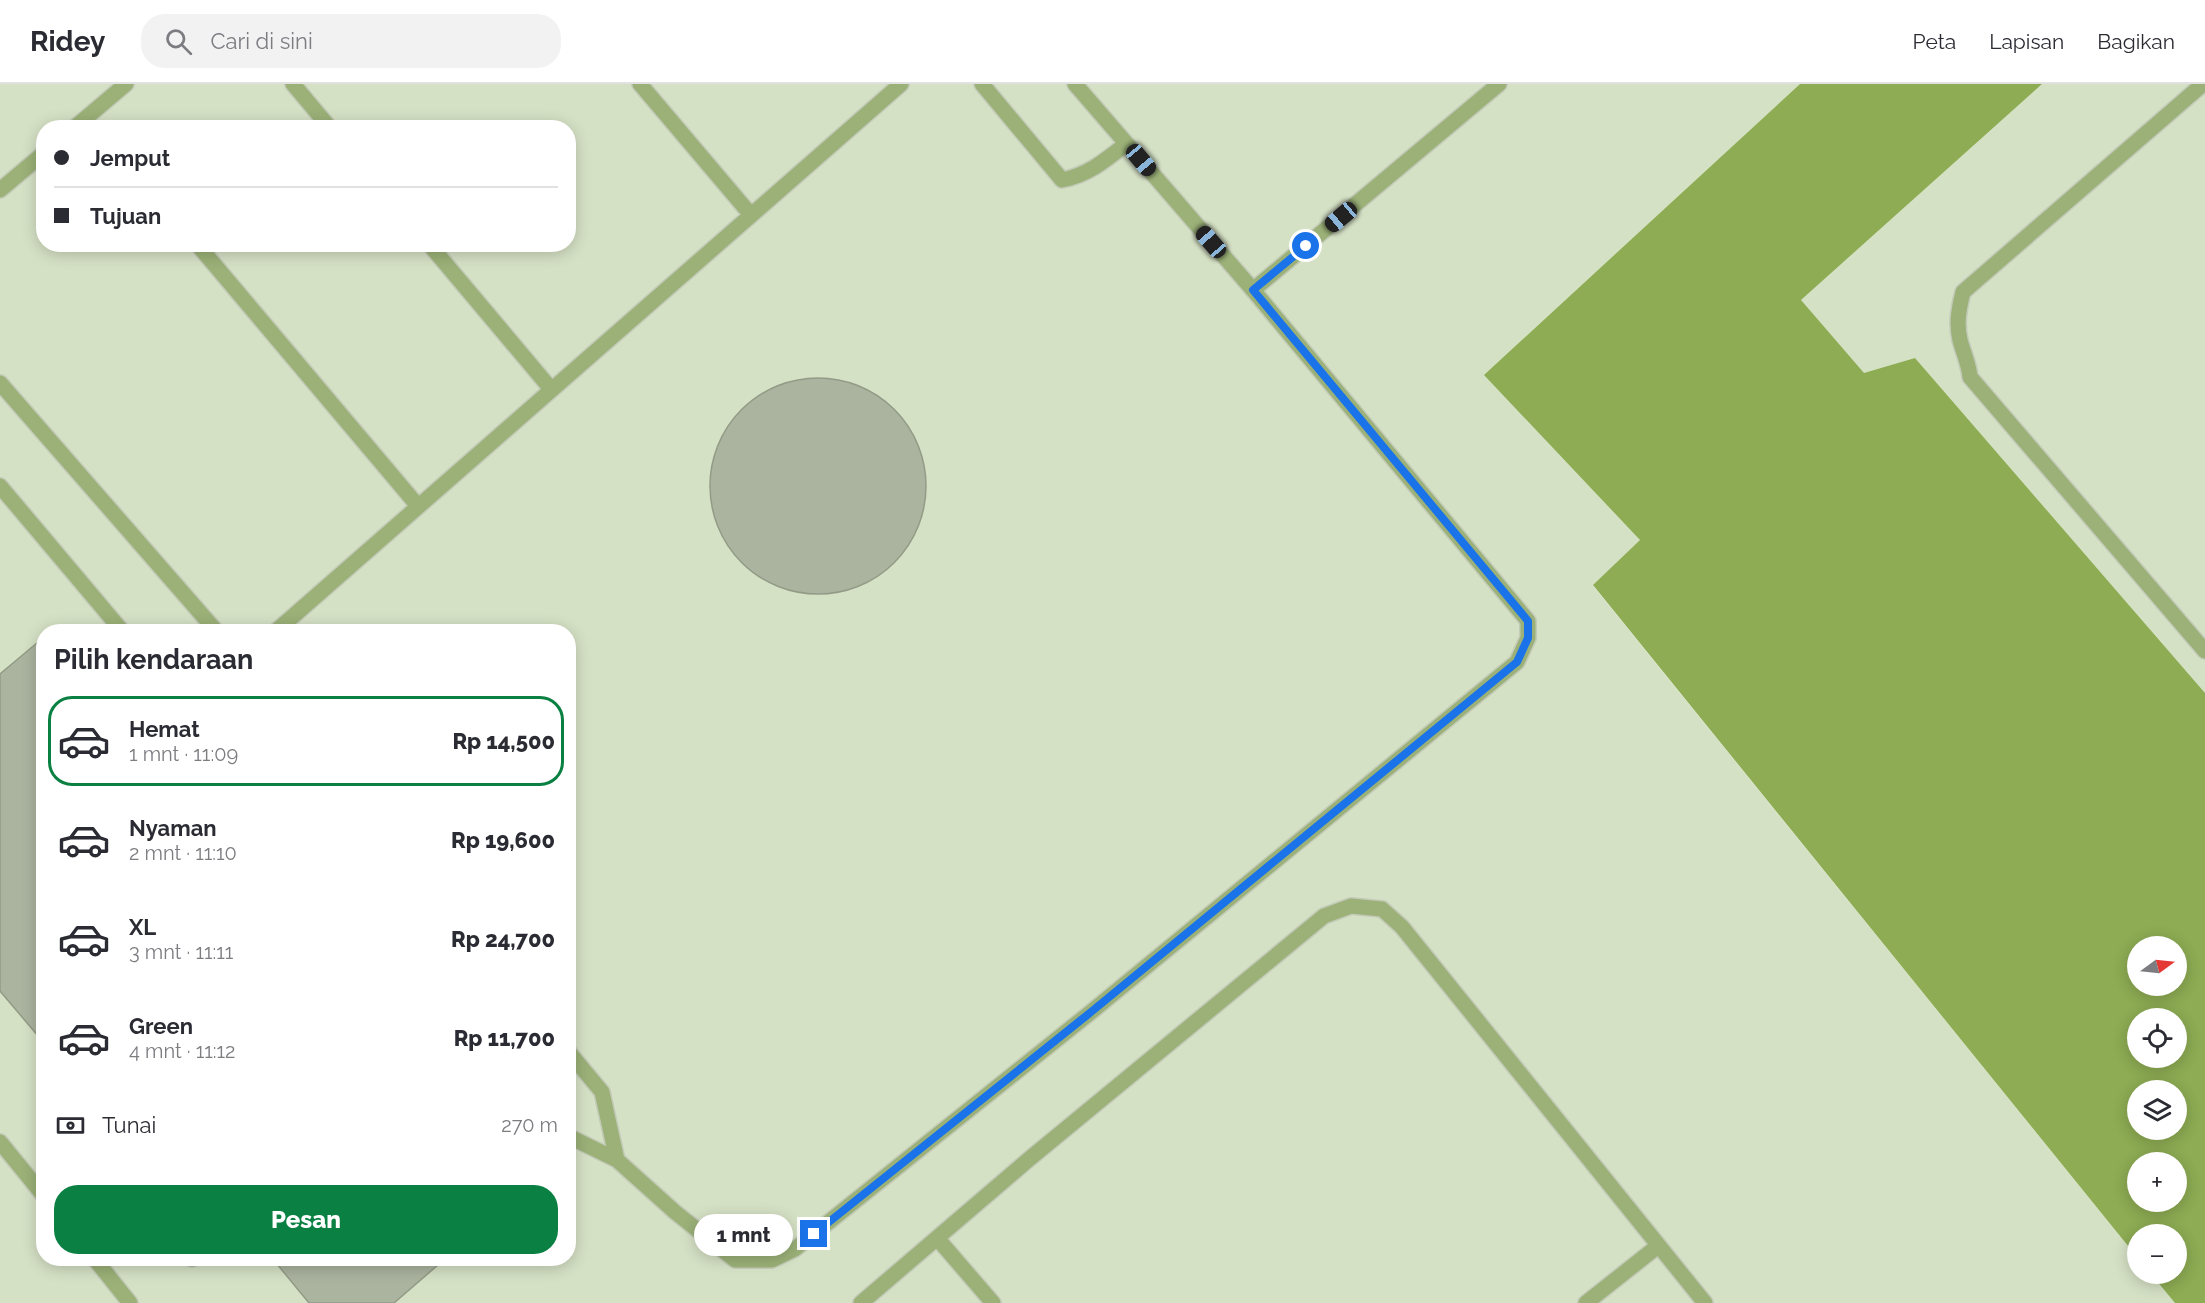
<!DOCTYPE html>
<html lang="id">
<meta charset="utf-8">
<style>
:root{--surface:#fff;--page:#f2f2f3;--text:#2b2b33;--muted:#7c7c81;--line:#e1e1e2;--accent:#0b8043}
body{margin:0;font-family:Raleway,sans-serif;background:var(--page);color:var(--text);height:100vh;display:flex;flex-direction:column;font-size:22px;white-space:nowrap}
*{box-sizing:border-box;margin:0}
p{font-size:20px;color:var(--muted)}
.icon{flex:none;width:33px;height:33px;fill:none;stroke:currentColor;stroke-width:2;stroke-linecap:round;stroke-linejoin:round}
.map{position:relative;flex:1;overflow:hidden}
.details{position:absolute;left:36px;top:540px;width:540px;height:642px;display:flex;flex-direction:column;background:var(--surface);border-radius:24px;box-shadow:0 3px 15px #0003}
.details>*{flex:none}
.hud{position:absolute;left:36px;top:36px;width:540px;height:132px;border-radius:24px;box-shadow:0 3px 15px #0003;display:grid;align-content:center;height:132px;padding:0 18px;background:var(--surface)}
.needle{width:39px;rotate:75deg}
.controls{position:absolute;left:2127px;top:852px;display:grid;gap:12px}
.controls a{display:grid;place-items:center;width:60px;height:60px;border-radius:50%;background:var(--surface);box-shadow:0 3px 15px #0003;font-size:30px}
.end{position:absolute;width:27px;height:27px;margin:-14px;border:8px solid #1a73e8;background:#fff;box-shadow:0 0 0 3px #fff}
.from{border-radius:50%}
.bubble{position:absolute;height:42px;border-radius:21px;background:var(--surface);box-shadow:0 3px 15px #0003;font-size:20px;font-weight:800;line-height:42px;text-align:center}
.car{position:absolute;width:18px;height:36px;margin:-18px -9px;border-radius:8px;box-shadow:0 0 4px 2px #0007;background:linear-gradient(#222 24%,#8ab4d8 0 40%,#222 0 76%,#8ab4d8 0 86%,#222 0)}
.hud b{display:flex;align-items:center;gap:21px;height:57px;font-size:22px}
.hud b+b{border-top:2px solid var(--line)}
.hud i{width:15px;height:15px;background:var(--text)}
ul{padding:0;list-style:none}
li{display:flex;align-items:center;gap:18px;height:90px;margin:0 12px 9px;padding:0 6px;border:3px solid transparent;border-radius:24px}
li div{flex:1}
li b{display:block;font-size:22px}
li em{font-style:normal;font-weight:800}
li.active{border-color:var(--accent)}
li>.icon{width:54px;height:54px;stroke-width:1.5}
h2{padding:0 18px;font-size:27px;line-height:72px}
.pay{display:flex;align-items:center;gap:15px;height:66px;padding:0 18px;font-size:22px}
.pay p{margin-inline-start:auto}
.cta{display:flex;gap:12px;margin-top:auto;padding:12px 18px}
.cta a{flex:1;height:69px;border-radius:24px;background:var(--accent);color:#fff;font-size:24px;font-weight:800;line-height:69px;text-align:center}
header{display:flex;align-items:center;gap:36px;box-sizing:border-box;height:84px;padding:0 30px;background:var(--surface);border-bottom:2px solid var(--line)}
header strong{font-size:28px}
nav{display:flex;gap:33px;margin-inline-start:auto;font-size:21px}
.search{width:420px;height:54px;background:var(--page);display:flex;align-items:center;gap:15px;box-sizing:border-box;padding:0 21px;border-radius:24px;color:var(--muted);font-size:22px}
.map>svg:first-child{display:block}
.built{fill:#d5e1c5;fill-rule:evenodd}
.water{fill:#8dac53;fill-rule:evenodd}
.building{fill:#abb49f;stroke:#939b87;stroke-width:1.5}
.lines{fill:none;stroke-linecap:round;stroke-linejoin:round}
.lane-casing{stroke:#c3cab8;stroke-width:18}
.lane{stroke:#9bb178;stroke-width:15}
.route{stroke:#1a73e8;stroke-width:8}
</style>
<header>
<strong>Ridey</strong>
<div class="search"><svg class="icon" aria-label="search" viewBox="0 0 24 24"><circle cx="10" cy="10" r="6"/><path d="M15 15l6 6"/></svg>Cari di sini</div>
<nav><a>Peta</a><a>Lapisan</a><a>Bagikan</a></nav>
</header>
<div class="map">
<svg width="2205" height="1219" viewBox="0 0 2205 1219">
<rect width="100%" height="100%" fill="#e4ecd7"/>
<path class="built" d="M 0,0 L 1800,0 L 1485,291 L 1640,456 L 1593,502 L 2137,1173 L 2138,1190 L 2151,1190 L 2175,1219 L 0,1219 ZM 44,44 L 568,44 L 568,160 L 44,160 ZM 44,548 L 568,548 L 568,1174 L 44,1174 Z
M 2042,0 L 2205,0 L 2205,609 L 1915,274 L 1864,290 L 1801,216 Z"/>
<path class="water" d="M 1800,0 L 2042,0 L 1801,216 L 1864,289 L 1915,274 L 2205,609 L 2205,1219 L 2175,1219 L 2151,1190 L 2176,1190 L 2176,1150 L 2138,1150 L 2137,1173 L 1593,501 L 1640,456 L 1484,291 ZM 2138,862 L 2176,862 L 2176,902 L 2138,902 ZM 2138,934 L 2176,934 L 2176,974 L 2138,974 ZM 2138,1006 L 2176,1006 L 2176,1046 L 2138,1046 ZM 2138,1078 L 2176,1078 L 2176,1118 L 2138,1118 Z"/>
<path class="building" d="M710 402a108 108 0 1 1 216 0a108 108 0 1 1-216 0Z
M 44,553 L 44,959 L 0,907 L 0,590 Z
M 272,1174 L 446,1174 L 394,1219 L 309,1219 Z"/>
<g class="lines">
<defs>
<path id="lane" d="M 293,0 L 330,44
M 640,0 L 751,131
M 982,0 L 1062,96 C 1088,91 1106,76 1126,60
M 1075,0 L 1253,206
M 2203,0 L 1963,208 C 1959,224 1956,239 1960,256 C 1963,268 1969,280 1970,293 L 2205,567
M 74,44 L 126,0
M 0,106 L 44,69
M 197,160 L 418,422
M 429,160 L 551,305
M 0,299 L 217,548
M 0,402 L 123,548
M 275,548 L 901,0
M 568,967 L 602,1008 L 617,1076
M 568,1052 L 617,1076 L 675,1128 L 735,1176 L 772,1176 L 795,1165 L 1091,928 L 1517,578 L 1528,554 L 1528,537 L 1253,206 L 1499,0
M 0,1058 L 44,1112
M 937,1154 L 993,1219
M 94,1174 L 130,1219
M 192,1175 L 192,1174
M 861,1219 L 1028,1076 L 1324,832 L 1351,822 L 1382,825 L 1402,843 L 1705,1219
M 1586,1219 L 1658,1162"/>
</defs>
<use href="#lane" class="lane-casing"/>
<use href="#lane" class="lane"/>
</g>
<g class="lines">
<path class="route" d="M 814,1150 L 1091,928 L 1517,578 L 1528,554 L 1528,537 L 1253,206 L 1306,162"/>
</g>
</svg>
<div class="controls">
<a><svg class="needle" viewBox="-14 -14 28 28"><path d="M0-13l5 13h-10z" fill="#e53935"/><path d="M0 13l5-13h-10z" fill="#7c7c81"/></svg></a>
<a><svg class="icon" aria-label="locate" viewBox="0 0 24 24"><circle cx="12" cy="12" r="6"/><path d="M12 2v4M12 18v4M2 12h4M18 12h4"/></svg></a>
<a><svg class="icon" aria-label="layers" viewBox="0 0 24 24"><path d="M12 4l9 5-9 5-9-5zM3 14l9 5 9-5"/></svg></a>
<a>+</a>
<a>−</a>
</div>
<i class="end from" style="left:1306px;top:162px"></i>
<i class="end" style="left:814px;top:1150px"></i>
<div class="bubble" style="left:694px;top:1130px;width:99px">1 mnt</div>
<i class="car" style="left:1141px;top:76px;rotate:140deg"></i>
<i class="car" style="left:1341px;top:133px;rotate:230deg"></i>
<i class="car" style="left:1211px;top:158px;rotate:319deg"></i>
<div class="hud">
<b><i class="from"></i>Jemput</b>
<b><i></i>Tujuan</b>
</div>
<section class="details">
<h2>Pilih kendaraan</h2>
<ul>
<li class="active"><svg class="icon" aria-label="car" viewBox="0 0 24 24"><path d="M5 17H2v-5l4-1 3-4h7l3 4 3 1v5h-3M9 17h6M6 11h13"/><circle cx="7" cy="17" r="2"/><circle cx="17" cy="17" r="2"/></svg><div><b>Hemat</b><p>1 mnt · 11:09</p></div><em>Rp 14,500</em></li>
<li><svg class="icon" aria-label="car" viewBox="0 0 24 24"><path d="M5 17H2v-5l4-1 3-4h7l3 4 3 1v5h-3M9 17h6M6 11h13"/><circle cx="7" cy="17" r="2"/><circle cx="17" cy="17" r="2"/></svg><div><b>Nyaman</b><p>2 mnt · 11:10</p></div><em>Rp 19,600</em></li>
<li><svg class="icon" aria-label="car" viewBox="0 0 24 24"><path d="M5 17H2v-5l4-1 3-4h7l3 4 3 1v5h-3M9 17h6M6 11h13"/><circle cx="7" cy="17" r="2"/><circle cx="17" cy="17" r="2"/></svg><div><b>XL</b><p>3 mnt · 11:11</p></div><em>Rp 24,700</em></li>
<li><svg class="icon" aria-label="car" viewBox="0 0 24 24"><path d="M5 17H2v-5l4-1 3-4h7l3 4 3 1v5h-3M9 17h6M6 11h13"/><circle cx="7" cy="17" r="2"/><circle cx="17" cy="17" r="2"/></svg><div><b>Green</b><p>4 mnt · 11:12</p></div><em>Rp 11,700</em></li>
</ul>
<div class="pay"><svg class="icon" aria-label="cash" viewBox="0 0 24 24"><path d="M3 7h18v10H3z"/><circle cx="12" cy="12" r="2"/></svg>Tunai<p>270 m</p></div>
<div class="cta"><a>Pesan</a></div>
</section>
</div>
